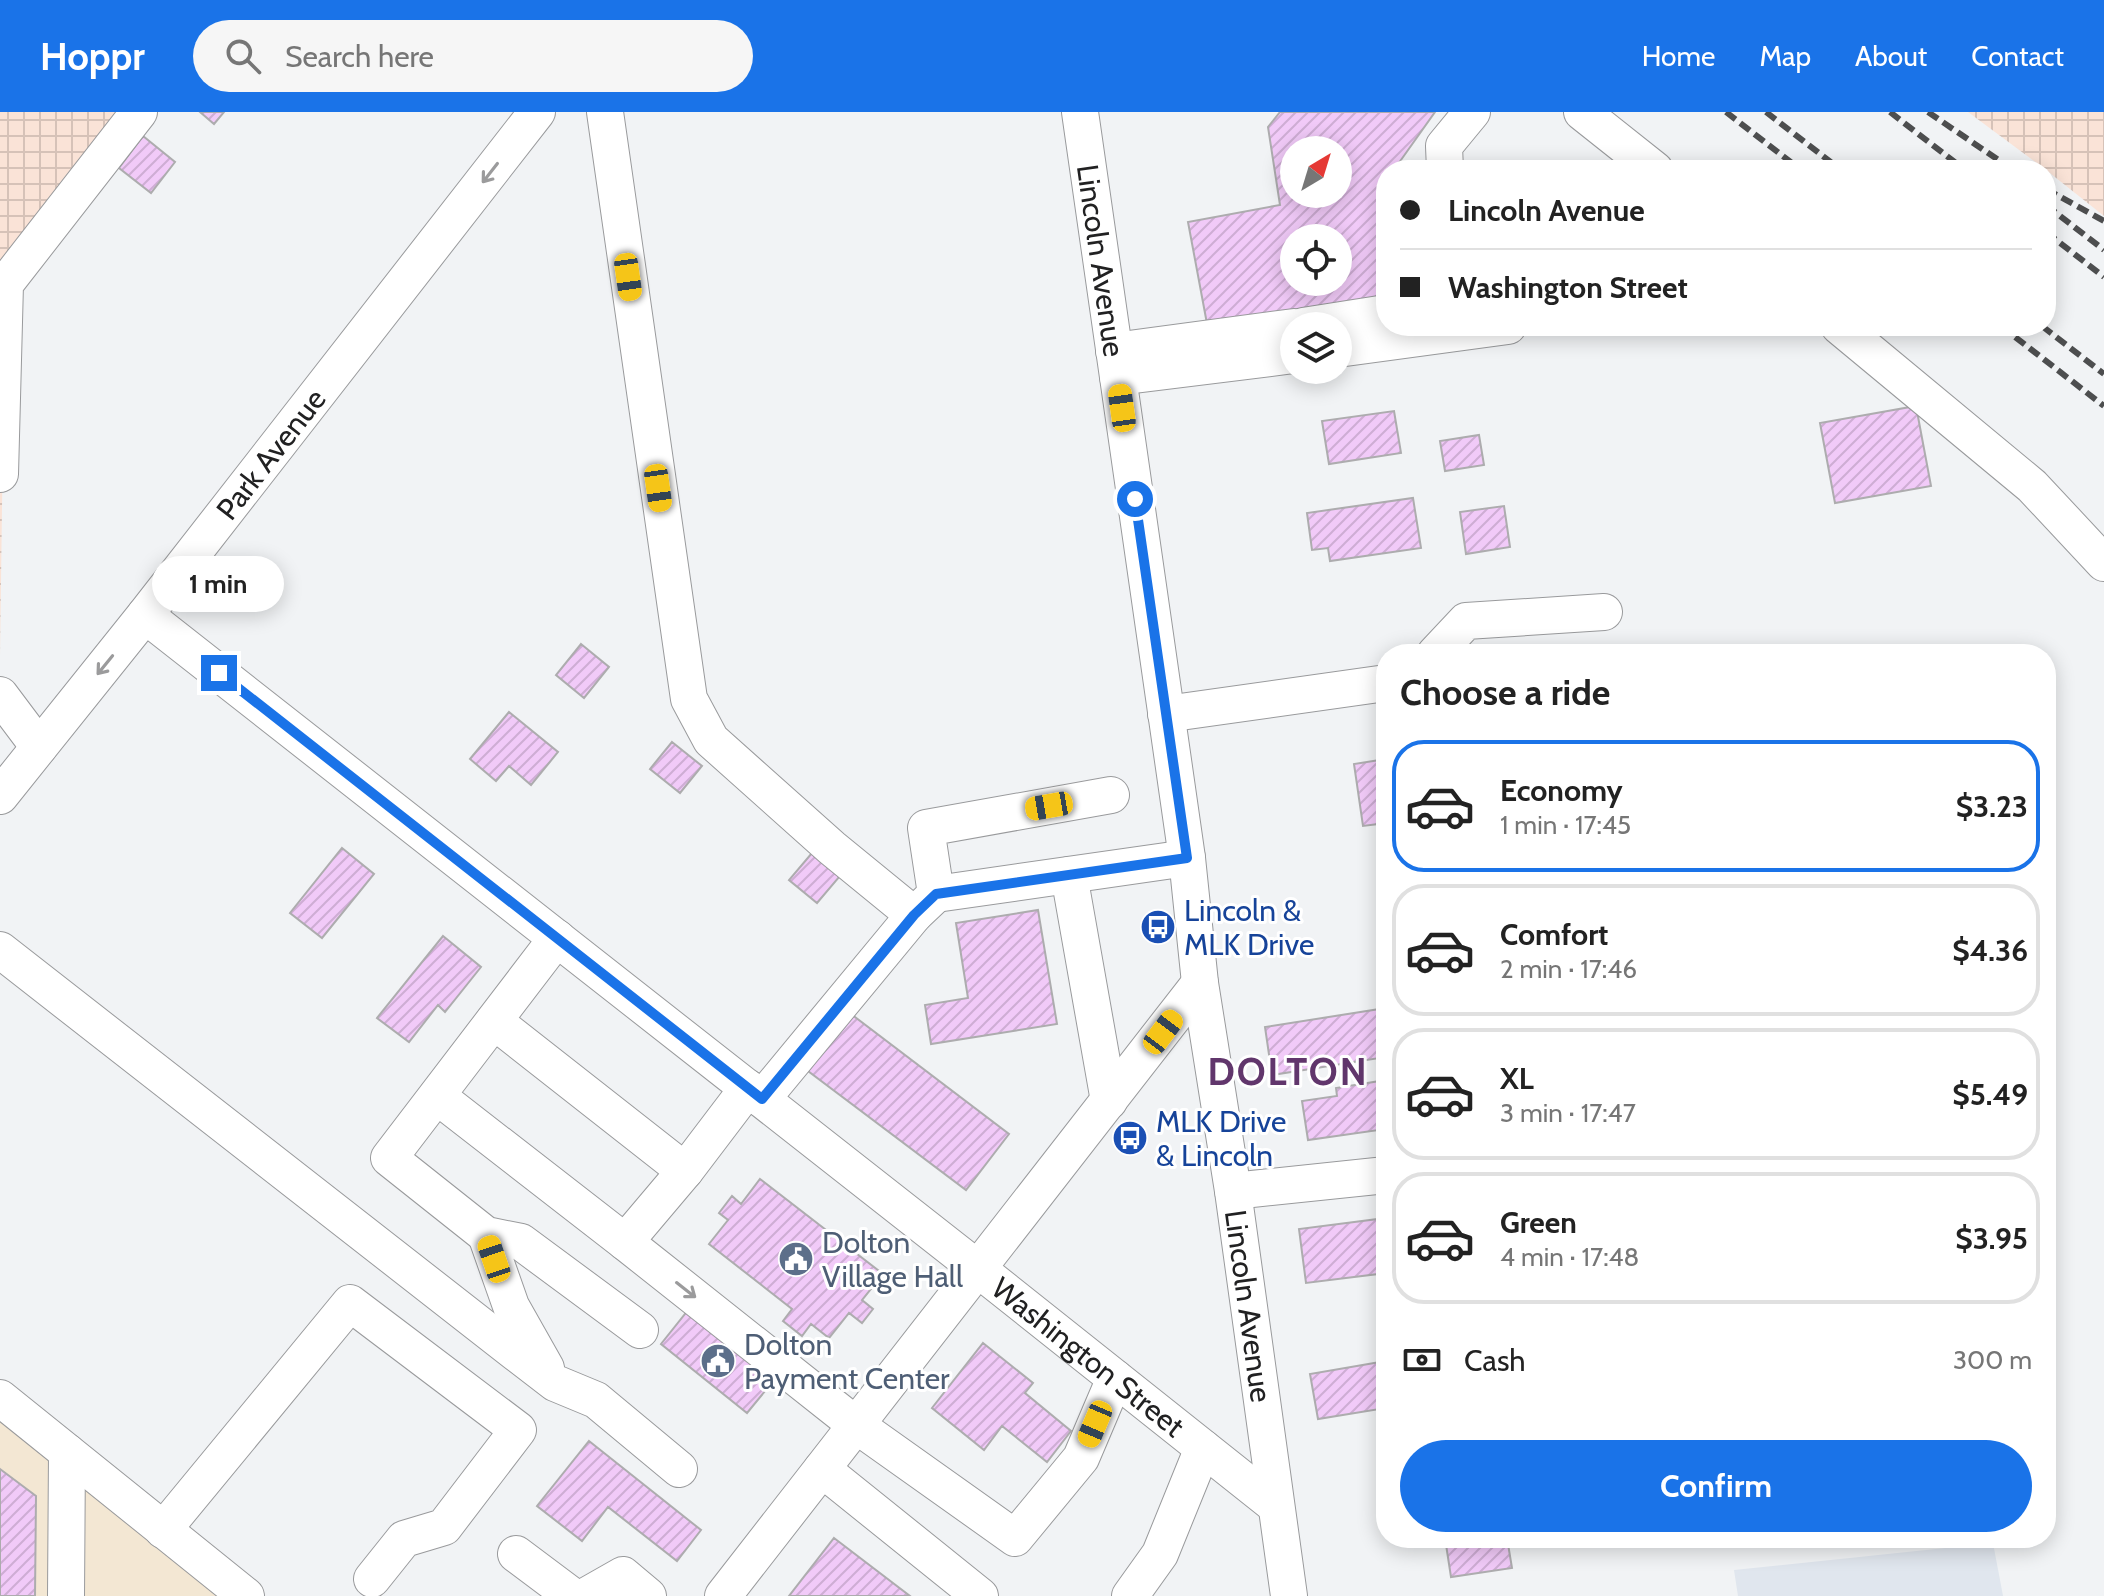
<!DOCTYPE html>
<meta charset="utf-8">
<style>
:root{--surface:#fff;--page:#f6f6f6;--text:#222;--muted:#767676;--line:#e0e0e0;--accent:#1a73e8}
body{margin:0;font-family:Cabin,sans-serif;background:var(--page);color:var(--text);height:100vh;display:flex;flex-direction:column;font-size:30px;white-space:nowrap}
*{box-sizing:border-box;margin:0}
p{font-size:26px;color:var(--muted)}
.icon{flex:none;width:44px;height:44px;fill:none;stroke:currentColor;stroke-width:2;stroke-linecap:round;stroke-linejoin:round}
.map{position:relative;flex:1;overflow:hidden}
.drawer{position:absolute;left:1376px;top:532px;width:680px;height:904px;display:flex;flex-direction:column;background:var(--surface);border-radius:32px;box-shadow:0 4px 20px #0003}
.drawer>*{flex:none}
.top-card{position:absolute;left:1376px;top:48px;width:680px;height:176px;border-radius:32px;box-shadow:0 4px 20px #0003;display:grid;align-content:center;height:176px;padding:0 24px;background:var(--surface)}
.needle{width:52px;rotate:38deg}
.buttons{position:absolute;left:1280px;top:24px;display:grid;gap:16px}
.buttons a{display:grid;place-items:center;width:72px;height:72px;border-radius:50%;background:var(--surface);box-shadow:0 4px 20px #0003;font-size:40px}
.end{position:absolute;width:36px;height:36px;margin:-18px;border:10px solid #1a73e8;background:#fff;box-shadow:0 0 0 4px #fff}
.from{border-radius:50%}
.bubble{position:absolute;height:56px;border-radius:28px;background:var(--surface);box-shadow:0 4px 20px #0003;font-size:26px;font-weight:800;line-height:56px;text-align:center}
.car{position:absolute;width:24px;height:48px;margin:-24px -12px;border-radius:10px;box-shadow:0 0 6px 2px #0007;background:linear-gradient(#f5c518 24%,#345 0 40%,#f5c518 0 76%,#345 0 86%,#f5c518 0)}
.top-card b{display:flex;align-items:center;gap:28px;height:76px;font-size:30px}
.top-card b+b{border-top:2px solid var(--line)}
.top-card i{width:20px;height:20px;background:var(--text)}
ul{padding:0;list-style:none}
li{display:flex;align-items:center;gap:24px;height:132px;margin:0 16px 12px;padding:0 8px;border:4px solid var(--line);border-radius:32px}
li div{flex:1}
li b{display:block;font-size:30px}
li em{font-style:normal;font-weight:800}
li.on{border-color:var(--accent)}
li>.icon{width:72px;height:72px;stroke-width:1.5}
h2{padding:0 24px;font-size:36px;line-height:96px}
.pay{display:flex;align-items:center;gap:20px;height:88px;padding:0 24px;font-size:30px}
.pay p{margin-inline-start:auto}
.cta{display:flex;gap:16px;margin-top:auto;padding:16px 24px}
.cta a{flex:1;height:92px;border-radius:48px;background:var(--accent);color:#fff;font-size:32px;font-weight:800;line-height:92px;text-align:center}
header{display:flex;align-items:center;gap:48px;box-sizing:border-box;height:112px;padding:0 40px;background:var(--accent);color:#fff}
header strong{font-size:38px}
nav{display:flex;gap:44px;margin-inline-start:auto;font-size:28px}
.search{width:560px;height:72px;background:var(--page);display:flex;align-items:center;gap:20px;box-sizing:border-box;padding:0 28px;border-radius:44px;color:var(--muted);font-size:30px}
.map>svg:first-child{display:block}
.commercial{fill:#f3e7d3}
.industrial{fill:url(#industrial-grid)}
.built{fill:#e0e6ee}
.building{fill:url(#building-hatch);stroke:#adacae;stroke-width:2;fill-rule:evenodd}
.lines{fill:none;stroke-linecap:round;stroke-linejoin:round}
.minor-casing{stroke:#999a9c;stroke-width:38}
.minor{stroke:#fff;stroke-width:36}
.rail{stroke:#4d4e4f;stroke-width:6;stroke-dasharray:12 6;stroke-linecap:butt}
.oneway{stroke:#9b9b9c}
.route{stroke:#1a73e8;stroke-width:10}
.labels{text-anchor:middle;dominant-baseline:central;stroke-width:6;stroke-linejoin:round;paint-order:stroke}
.street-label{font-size:30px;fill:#212122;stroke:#fff}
.transit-label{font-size:30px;fill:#164399;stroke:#fff;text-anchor:start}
.service-label{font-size:30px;fill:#4e5e75;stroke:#fff;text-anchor:start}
.district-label{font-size:38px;font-weight:bold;letter-spacing:2px;fill:#61366c;stroke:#fff}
</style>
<header>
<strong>Hoppr</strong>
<div class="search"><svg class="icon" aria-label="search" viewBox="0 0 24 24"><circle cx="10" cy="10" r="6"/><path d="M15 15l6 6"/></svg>Search here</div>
<nav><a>Home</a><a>Map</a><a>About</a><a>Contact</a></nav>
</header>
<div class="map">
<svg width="2104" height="1484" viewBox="0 0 2104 1484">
<defs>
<pattern id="industrial-grid" width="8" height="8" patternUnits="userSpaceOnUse" patternTransform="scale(2)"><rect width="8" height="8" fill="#fae3d7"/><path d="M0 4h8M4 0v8" fill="none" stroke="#d6c2b8"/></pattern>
<pattern id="building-hatch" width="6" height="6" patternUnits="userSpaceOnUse" patternTransform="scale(2)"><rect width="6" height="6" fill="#f1caf8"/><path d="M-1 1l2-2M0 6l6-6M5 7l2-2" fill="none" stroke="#ceadd4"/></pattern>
</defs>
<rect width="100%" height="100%" fill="#f1f3f5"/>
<path class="commercial" d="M 0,1294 L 241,1484 L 0,1484 Z"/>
<path class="industrial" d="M 0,0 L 132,0 L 5,172 L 0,545 Z
M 1968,0 L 2104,0 L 2104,104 L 2046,58 Z"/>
<path class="built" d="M 1993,1431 L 2003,1484 L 1738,1484 L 1734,1458 Z"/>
<path class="building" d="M 200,0 L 224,0 L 214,12 Z
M 1280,0 L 1435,0 L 1396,55 L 1396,58 L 1386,58 L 1386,191 L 1208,217 L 1188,110 L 1280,93 L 1268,15 ZM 1294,38 L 1338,38 L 1338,82 L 1294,82 ZM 1294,126 L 1338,126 L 1338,170 L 1294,170 Z
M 143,24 L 175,50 L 151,81 L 119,56 Z
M 1916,294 L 1931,374 L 1835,391 L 1820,311 Z
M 1394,299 L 1401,341 L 1329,352 L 1322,309 Z
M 1479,323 L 1484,353 L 1445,359 L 1440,329 Z
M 1413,386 L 1421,436 L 1330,449 L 1328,436 L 1312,438 L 1307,401 Z
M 1504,394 L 1510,435 L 1466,442 L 1460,400 Z
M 581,532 L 609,555 L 584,586 L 556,563 Z
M 509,600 L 558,640 L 531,673 L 509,654 L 496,669 L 470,647 Z
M 672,630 L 702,654 L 680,681 L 650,657 Z
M 1386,647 L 1386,711 L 1363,714 L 1354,652 Z
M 342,736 L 374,762 L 322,826 L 290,801 Z
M 812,741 L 840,764 L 817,791 L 789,768 Z
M 1038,798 L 1057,912 L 931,932 L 925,893 L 968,886 L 956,811 Z
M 443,824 L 481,855 L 445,900 L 438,893 L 409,930 L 377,906 Z
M 1386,896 L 1386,945 L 1272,963 L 1265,915 Z
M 851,902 L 1009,1022 L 966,1078 L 808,959 Z
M 1386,968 L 1386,1017 L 1308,1028 L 1302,989 L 1337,984 L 1336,976 Z
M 760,1067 L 883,1162 L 862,1188 L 873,1197 L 862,1211 L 849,1201 L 829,1226 L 811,1212 L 802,1224 L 783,1209 L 792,1197 L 709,1132 L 728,1108 L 719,1101 L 732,1084 L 741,1092 Z
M 1386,1106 L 1386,1161 L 1306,1171 L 1299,1117 Z
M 689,1197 L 775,1267 L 747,1301 L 661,1232 Z
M 983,1231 L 1033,1271 L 1025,1281 L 1071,1319 L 1047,1350 L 1002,1314 L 984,1338 L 932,1296 Z
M 1386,1249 L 1386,1296 L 1318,1307 L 1310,1262 Z
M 589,1329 L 701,1418 L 677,1449 L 608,1395 L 582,1429 L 537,1394 Z
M 0,1357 L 36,1384 L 35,1484 L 0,1484 Z
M 834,1426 L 910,1484 L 789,1484 Z
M 1445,1426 L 1507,1426 L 1512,1456 L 1451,1465 Z"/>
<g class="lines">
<defs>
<g id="minor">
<path d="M 605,0 L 689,587 L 711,628 L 832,736 L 914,803"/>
<path id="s1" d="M 1080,0 L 1187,746 L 1200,871 L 1233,1079 L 1289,1484"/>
<path d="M 1582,0 L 1655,58"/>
<path d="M 1445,58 L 1444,34 L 1472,0"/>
<path d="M 1303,214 L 1386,201"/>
<path d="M 1839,214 L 2032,374 L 2104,451"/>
<path d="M 1338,237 L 1508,214"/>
<path d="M 1114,239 L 1294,215"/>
<path d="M 1118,265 L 1294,243"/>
<path d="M 0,362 L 5,172 L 139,0"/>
<path id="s2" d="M 145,503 L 978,1157 L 1276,1394"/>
<path d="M 1435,542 L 1466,509 L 1604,500"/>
<path d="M 0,583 L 39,635"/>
<path d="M 1166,602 L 1386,571"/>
<path d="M 1111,683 L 926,716 L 936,782 L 1187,746"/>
<path id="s3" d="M 0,684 L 145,503 L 537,0"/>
<path d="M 1069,763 L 1109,989"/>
<path d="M 557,826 L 389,1046 L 486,1123 L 521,1130 L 640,1218"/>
<path d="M 0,838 L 516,1241 L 555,1271 L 596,1288 L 679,1357"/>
<path d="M 494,909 L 685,1059 L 748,976"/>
<path d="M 437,984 L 625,1130 L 685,1059"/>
<path d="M 762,987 L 914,803 L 932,786"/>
<path d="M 1233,1079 L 1386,1063"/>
<path d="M 486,1123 L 511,1194 L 546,1256"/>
<path d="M 625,1130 L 856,1313 L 1015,1426 L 1081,1346 L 1115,1266"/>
<path d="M 0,1286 L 246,1484"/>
<path d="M 822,1357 L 980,1484"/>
<path d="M 163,1418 L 350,1191 L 518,1318 L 444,1415 L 404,1427 L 372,1467"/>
<path d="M 516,1442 L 572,1484"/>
<path d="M 66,1484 L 67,1340"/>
<path d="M 586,1484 L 623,1463 L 648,1484"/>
<path d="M 723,1484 L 1200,871"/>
<path d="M 1130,1484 L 1160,1442 L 1203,1336"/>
</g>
</defs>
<use href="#minor" class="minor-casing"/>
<use href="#minor" class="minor"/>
<path class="rail" d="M 1726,0 L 1801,58
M 1766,0 L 1841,58
M 1890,0 L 1965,58
M 1928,0 L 2013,58
M 2046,77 L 2104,109
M 2046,93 L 2104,138
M 2046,120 L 2104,165
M 2001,214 L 2104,294
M 2042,214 L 2104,262"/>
</g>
<defs><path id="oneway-shaft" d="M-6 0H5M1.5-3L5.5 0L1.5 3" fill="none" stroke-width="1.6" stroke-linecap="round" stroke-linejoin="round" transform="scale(2)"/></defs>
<g class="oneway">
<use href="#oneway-shaft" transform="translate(490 61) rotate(128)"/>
<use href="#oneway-shaft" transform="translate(105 553) rotate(129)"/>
<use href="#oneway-shaft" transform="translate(686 1178) rotate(38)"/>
</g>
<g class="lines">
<path class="route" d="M 219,561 L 762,987 L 914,803 L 936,782 L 1187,746 L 1135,387"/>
</g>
<defs>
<symbol id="bus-disc" viewBox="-11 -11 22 22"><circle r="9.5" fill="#1a4fb4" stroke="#fff"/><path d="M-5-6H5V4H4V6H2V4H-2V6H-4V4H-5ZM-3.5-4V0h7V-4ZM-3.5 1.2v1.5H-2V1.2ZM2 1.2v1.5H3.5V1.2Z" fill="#fff"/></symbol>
<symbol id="civic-disc" viewBox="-11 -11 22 22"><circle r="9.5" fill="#5c6f8a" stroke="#fff"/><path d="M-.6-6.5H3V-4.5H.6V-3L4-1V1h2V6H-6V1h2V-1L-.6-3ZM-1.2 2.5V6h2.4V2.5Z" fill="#fff"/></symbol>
</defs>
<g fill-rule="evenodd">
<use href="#bus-disc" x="1138" y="795" width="40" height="40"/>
<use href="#bus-disc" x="1110" y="1006" width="40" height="40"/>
<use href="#civic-disc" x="776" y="1127" width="40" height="40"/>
<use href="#civic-disc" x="698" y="1229" width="40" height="40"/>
</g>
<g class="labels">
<g class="street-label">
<text stroke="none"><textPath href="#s1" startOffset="150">Lincoln Avenue</textPath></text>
<text stroke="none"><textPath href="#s3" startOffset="436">Park Avenue</textPath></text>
<text stroke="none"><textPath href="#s1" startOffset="1206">Lincoln Avenue</textPath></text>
<text stroke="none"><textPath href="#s2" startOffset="1200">Washington Street</textPath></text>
</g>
<g class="transit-label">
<text x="1184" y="798">Lincoln &amp;<tspan x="1184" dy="34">MLK Drive</tspan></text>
<text x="1156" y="1009">MLK Drive<tspan x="1156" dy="34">&amp; Lincoln</tspan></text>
</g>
<g class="service-label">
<text x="822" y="1130">Dolton<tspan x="822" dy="34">Village Hall</tspan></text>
<text x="744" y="1232">Dolton<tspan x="744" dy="34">Payment Center</tspan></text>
</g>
<g class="district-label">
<text x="1288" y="959">DOLTON</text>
</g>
</g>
</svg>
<div class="buttons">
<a><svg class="needle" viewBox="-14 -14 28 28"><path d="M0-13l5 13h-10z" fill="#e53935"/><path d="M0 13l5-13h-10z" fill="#767676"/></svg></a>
<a><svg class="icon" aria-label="locate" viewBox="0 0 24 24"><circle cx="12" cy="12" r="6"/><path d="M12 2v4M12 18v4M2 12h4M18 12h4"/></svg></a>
<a><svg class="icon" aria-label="layers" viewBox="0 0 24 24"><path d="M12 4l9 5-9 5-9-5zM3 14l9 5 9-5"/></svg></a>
</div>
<i class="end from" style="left:1135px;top:387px"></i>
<i class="end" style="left:219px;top:561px"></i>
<div class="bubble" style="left:152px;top:444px;width:132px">1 min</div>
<i class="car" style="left:628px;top:165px;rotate:172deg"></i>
<i class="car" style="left:1122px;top:296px;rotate:352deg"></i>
<i class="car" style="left:658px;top:376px;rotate:172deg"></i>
<i class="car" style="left:1049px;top:694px;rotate:260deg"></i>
<i class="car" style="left:1163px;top:920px;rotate:37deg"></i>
<i class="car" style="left:494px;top:1147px;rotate:341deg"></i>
<i class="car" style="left:1095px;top:1312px;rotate:203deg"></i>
<div class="top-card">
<b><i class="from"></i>Lincoln Avenue</b>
<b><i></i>Washington Street</b>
</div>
<section class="drawer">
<h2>Choose a ride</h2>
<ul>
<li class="on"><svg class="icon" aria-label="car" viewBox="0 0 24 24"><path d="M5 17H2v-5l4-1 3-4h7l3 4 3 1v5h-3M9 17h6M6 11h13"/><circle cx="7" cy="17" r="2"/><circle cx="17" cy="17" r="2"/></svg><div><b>Economy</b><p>1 min · 17:45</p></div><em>$3.23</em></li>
<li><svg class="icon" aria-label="car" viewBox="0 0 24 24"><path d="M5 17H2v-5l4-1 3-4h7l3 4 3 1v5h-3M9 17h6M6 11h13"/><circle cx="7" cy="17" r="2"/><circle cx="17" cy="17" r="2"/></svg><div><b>Comfort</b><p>2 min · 17:46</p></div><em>$4.36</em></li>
<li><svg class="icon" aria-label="car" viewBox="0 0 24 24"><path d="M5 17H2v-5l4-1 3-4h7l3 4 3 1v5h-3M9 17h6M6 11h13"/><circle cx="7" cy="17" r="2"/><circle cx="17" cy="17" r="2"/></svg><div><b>XL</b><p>3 min · 17:47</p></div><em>$5.49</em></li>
<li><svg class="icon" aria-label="car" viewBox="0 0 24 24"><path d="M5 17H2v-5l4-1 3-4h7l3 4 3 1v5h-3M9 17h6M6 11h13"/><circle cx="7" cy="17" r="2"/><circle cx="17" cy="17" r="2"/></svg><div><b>Green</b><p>4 min · 17:48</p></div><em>$3.95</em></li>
</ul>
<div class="pay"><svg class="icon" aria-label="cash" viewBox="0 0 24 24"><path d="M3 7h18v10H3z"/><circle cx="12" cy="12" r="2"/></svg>Cash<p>300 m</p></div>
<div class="cta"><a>Confirm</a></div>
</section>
</div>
